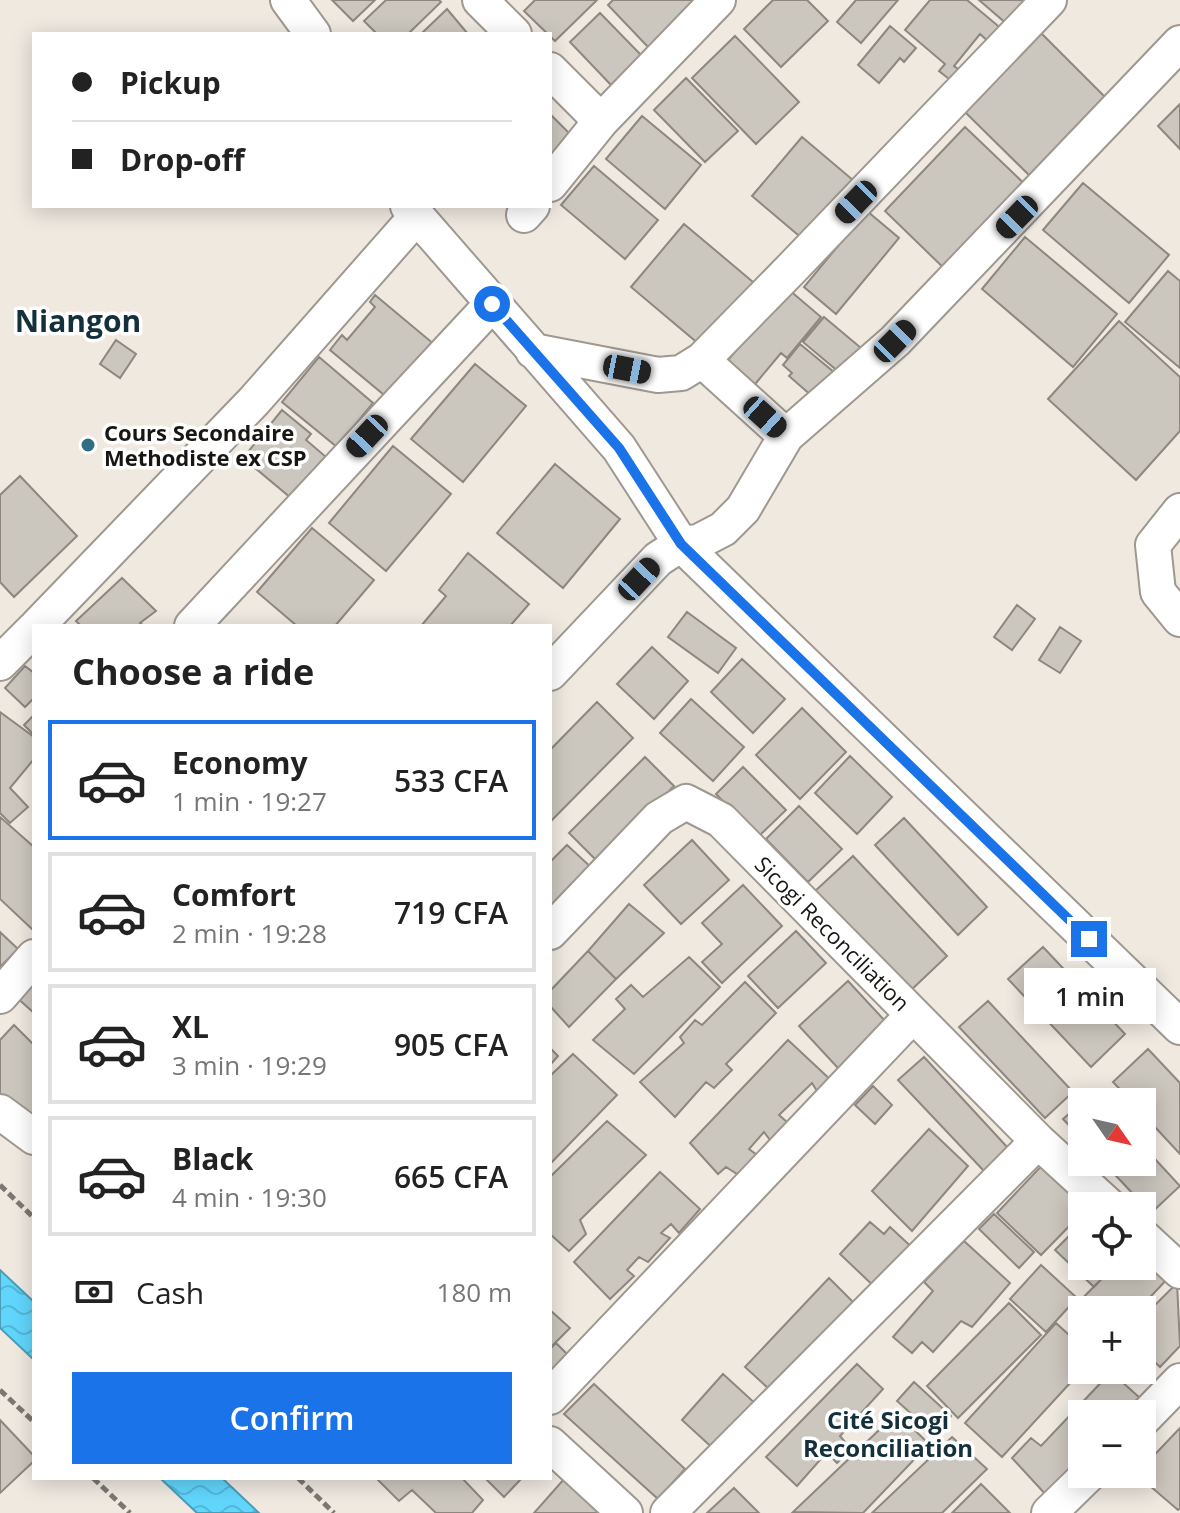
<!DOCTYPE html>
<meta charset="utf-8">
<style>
:root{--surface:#fff;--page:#f2f2f2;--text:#222;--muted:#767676;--line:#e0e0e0;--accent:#1a73e8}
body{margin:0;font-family:"Open Sans",sans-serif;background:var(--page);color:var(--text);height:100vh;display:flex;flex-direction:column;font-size:30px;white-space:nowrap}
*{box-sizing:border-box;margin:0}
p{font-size:26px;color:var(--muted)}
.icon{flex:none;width:44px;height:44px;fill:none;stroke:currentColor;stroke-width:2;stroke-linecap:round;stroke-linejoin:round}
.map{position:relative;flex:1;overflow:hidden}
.details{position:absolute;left:32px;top:624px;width:520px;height:856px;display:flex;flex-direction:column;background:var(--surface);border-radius:0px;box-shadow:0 4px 20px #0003}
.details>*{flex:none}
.guide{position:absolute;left:32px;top:32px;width:520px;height:176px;border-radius:0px;box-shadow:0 4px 20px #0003;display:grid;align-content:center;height:176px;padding:0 40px;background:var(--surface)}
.needle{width:52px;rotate:124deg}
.fabs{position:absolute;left:1068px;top:1088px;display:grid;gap:16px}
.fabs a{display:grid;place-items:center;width:88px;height:88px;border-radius:0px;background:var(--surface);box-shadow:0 4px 20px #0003;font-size:40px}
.end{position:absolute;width:36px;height:36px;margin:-18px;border:10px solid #1a73e8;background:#fff;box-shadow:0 0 0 4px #fff}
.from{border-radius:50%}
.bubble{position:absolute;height:56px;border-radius:0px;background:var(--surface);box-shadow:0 4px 20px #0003;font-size:26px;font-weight:600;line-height:56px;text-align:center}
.car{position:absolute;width:24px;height:48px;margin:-24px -12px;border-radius:10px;box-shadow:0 0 6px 2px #0007;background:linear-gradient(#222 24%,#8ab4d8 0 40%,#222 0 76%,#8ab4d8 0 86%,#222 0)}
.guide b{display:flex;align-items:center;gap:28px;height:76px;font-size:30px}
.guide b+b{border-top:2px solid var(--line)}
.guide i{width:20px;height:20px;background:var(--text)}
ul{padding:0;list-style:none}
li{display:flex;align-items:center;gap:24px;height:120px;margin:0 16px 12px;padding:0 24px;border:4px solid var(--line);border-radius:0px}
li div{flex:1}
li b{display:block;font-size:30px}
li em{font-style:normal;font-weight:600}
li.current{border-color:var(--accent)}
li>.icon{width:72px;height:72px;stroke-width:1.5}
h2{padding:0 40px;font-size:36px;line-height:96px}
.pay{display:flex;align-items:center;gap:20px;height:88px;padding:0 40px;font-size:30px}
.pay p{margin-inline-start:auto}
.primary-button{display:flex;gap:16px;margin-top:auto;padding:16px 40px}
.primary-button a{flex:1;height:92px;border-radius:0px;background:var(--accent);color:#fff;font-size:32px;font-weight:600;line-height:92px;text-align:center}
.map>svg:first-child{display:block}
.water{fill:url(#water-waves);stroke:#4b9cb7;stroke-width:2}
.building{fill:#ccc7be;stroke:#8d8780;stroke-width:2}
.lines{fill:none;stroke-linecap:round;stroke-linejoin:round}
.minor-casing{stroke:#9e9890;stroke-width:38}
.path{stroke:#7b7771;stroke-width:5;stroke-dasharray:8 4;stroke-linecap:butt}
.minor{stroke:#fff;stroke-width:34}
.route{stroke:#1a73e8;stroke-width:10}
.poi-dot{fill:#2f6e83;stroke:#fff;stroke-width:3}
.labels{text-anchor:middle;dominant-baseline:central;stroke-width:7;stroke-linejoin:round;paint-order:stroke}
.poi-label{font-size:22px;font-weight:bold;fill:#181613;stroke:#fff;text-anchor:start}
.street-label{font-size:22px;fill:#181613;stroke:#fff}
.neighbourhood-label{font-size:24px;font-weight:bold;fill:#13303b;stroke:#fff}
.district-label{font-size:30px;font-weight:bold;fill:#13303b;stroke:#fff}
</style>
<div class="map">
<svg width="1180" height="1513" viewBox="0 0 1180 1513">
<defs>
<pattern id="water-waves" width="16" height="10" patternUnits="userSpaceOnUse" patternTransform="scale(2)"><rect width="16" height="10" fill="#61d6fd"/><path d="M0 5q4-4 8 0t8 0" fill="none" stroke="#54b7d8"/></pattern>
</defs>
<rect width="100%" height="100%" fill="#efe9e0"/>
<path class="water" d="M 0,1270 L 34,1302 L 34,1360 L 0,1328 Z
M 160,1478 L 222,1478 L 259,1513 L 197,1513 Z"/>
<path class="building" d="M 332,0 L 375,0 L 353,21 Z
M 386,0 L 439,0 L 441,2 L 408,34 L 377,34 L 364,21 Z
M 535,0 L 597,0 L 555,41 L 524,11 Z
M 613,0 L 697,0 L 649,48 L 608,5 Z
M 773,0 L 807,0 L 828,21 L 781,67 L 744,29 Z
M 856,0 L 898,0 L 861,43 L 837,22 Z
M 930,0 L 967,0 L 1003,30 L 991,44 L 980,34 L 954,66 L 962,72 L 953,82 L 939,71 L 945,64 L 905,30 Z
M 979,0 L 1041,0 L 1015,31 Z
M 447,9 L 468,34 L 421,34 Z
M 600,13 L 641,55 L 611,85 L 570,42 Z
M 890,26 L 916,48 L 904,62 L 900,58 L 879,83 L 858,65 Z
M 1040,32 L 1111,103 L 1034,180 L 963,110 Z
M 735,36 L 799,102 L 756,144 L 692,78 Z
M 686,78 L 738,131 L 705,162 L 654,110 Z
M 1180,104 L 1180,149 L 1158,126 Z
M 550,114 L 574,138 L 550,162 Z
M 642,116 L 701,165 L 665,209 L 606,159 Z
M 965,127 L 1033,192 L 952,276 L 885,211 Z
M 802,137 L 860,186 L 810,245 L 752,196 Z
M 594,166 L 658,220 L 625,259 L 561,205 Z
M 1083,183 L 1169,255 L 1129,303 L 1043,230 Z
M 867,211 L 899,238 L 836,314 L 804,287 Z
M 684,224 L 759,287 L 706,350 L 631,287 Z
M 1025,237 L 1117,314 L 1073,367 L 982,289 Z
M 1168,271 L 1180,281 L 1180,368 L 1125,322 Z
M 788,289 L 821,317 L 787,358 L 781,353 L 751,389 L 723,366 Z
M 375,295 L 435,345 L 389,399 L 330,350 L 342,335 L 347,340 L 375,307 L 370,302 Z
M 824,317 L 867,353 L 846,378 L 803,342 Z
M 1119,321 L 1180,377 L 1180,431 L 1136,480 L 1048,399 Z
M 116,340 L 136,354 L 120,378 L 100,364 Z
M 800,344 L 841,378 L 820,403 L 789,376 L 792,373 L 783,365 Z
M 319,357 L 373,403 L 337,447 L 282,402 Z
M 475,364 L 526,406 L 463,482 L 411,439 Z
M 282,410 L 311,434 L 306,440 L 326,457 L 291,498 L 243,458 Z
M 393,446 L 451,494 L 386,571 L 329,523 Z
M 555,464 L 620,519 L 563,588 L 497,533 Z
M 20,476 L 77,536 L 14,597 L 0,582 L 0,495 Z
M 312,528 L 374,580 L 335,626 L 297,626 L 257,592 Z
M 468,553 L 529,604 L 510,626 L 421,626 L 446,596 L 439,590 Z
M 122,578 L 156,611 L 140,623 L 144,626 L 81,626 L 76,621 Z
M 1017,605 L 1035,619 L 1012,650 L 994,637 Z
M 687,612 L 736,648 L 718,673 L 668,637 Z
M 1060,627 L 1081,641 L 1060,673 L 1039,660 Z
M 652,647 L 688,681 L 654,719 L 617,684 Z
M 742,659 L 785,699 L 753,733 L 711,692 Z
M 25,666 L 34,673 L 34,698 L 25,707 L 5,688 Z
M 691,699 L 744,747 L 713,781 L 660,733 Z
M 597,702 L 633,738 L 551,821 L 550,750 Z
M 802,708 L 846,752 L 800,799 L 756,755 Z
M 0,712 L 34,737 L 34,759 L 10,788 L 28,807 L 10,823 L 0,813 Z
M 34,715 L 34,735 L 24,725 Z
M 850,756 L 892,797 L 857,834 L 815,793 Z
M 645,757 L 674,786 L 598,862 L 569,833 Z
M 743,767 L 786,810 L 758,837 L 716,794 Z
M 799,806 L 842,849 L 808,882 L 766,839 Z
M 0,817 L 34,847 L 34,931 L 0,899 Z
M 904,818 L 987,907 L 958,935 L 875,845 Z
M 692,840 L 729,880 L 681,924 L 644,885 Z
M 567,845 L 593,869 L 550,926 L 550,862 Z
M 853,856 L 947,956 L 908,993 L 814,892 Z
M 743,885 L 782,926 L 722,983 L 702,962 L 722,944 L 702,923 Z
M 629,904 L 664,933 L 616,979 L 588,951 Z
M 796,931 L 826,963 L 778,1008 L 748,976 Z
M 0,932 L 18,949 L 0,967 Z
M 1043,947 L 1125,1034 L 1091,1067 L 1008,979 Z
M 588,951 L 616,979 L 569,1027 L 550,1006 L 550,991 Z
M 689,957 L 720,987 L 634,1074 L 593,1040 L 625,1009 L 616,999 L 631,985 L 643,997 Z
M 34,976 L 34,1013 L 15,996 Z
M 848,981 L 886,1022 L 838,1068 L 799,1026 Z
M 745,982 L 776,1013 L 726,1064 L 732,1070 L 714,1088 L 706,1082 L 675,1117 L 640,1082 L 684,1043 L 680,1037 L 695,1020 L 702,1025 Z
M 988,1001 L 1073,1092 L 1045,1118 L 959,1027 Z
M 14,1025 L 34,1045 L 34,1114 L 26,1123 L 0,1099 L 0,1040 Z
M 788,1040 L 834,1083 L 820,1096 L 812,1083 L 779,1115 L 787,1122 L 770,1140 L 764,1132 L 749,1149 L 757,1155 L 737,1174 L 726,1167 L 718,1174 L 690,1143 Z
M 550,1048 L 558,1056 L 550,1065 Z
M 1148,1049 L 1180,1083 L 1180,1154 L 1142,1113 L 1142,1102 L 1132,1102 L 1113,1082 Z
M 573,1054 L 617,1095 L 550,1164 L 550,1076 Z
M 924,1057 L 1008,1148 L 984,1171 L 898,1080 Z
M 873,1086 L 892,1105 L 875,1124 L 855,1105 Z
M 1093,1092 L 1102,1102 L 1082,1102 Z
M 1082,1102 L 1082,1139 L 1063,1119 Z
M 607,1121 L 646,1155 L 580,1220 L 586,1234 L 569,1251 L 550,1234 L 550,1177 Z
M 929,1129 L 968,1166 L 912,1231 L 872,1191 Z
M 1142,1145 L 1180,1186 L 1151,1213 L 1103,1162 L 1142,1162 Z
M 1048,1159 L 1089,1206 L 1082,1206 L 1082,1213 L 1041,1255 L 997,1213 Z
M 660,1172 L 700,1209 L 679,1233 L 671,1224 L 661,1233 L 670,1238 L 648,1262 L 639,1257 L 627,1270 L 634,1276 L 610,1299 L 574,1262 Z
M 994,1214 L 1034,1252 L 1019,1268 L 979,1229 Z
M 870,1222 L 884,1234 L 890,1227 L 917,1252 L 880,1292 L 840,1254 Z
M 1082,1223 L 1082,1266 L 1114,1266 L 1094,1287 L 1055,1250 Z
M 964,1241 L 1010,1283 L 972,1327 L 961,1321 L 933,1352 L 922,1342 L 912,1353 L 893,1337 L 933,1291 L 924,1282 Z
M 1142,1247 L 1171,1275 L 1138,1310 L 1082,1310 L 1082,1316 L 1073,1308 L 1114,1266 L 1142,1266 Z
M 1041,1265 L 1077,1298 L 1046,1332 L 1010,1299 Z
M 829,1278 L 854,1303 L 769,1389 L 745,1367 Z
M 1177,1283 L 1180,1346 L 1160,1367 L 1142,1350 L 1142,1318 Z
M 1009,1303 L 1041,1335 L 958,1418 L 927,1386 Z
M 550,1310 L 570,1328 L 550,1348 Z
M 1056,1323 L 1082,1347 L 1082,1370 L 1002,1457 L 965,1423 Z
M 556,1343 L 569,1356 L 550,1375 L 550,1349 Z
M 857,1364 L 883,1389 L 840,1436 L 851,1449 L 837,1463 L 827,1452 L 797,1486 L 766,1457 Z
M 1111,1372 L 1140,1398 L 1124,1414 L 1082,1414 L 1082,1459 L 1047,1496 L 1012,1458 L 1031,1438 L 1041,1446 Z
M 723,1374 L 758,1406 L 717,1452 L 682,1420 Z
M 914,1382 L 951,1416 L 934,1434 L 897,1401 Z
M 594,1384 L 685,1469 L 658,1499 L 564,1414 Z
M 897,1413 L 929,1444 L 863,1513 L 793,1512 Z
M 0,1420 L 34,1456 L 34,1461 L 0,1493 Z
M 1180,1428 L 1180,1508 L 1178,1510 L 1136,1474 L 1142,1474 L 1142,1468 Z
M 952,1437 L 987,1469 L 942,1513 L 872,1513 Z
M 376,1478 L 462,1478 L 483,1500 L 472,1513 L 436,1513 L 412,1490 L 399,1501 Z
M 485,1478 L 522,1478 L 504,1497 Z
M 565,1478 L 603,1513 L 534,1513 Z
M 981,1484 L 1010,1513 L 952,1513 Z
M 734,1488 L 759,1513 L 707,1513 Z"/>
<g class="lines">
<defs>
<path id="minor" d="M 288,0 L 313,34
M 480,0 L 514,34
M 550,70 L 601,121
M 550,184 L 601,121 L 718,0
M 408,206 L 619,448 L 681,544 L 1180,1027
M 524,215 L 532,206
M 533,351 L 658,375 L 681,373 L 702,360 L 794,266 L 1049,0
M 702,360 L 786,436
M 1180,511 L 1153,545 L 1158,592 L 1180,619
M 37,626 L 254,401 L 417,216
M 192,626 L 492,304
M 0,663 L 34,629
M 550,673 L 658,559 L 681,544 L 698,542 L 723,529 L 743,509 L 786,436 L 895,341 L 1180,43
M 550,932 L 659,818 L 686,802 L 721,820 L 1038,1141 L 1109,1206
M 0,996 L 34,957
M 0,1112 L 34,1137
M 1142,1236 L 1180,1271
M 550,1397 L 913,1015
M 1142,1420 L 1180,1381
M 550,1444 L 625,1513
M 668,1513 L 1038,1141
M 1049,1513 L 1089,1474"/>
</defs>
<use href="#minor" class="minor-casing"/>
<path class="path" d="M 0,1185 L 34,1218
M 0,1390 L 34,1422
M 93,1478 L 130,1513
M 298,1478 L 334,1513"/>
<use href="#minor" class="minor"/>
</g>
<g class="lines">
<path class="route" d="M 492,304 L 619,448 L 681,544 L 1089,939"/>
</g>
<circle class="poi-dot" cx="88" cy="445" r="8"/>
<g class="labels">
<g class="poi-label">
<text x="104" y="432">Cours Secondaire<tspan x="104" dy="25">Methodiste ex CSP</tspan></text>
</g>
<g class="street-label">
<text transform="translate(833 933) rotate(45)">Sicogi Reconciliation</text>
</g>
<g class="neighbourhood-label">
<text x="888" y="1419">Cité Sicogi<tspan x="888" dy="28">Reconciliation</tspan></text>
</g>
<g class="district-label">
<text x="78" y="320">Niangon</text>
</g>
</g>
</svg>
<div class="fabs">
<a><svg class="needle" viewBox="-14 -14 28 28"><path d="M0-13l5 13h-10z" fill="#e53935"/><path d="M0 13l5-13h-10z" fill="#767676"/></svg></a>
<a><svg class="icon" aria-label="locate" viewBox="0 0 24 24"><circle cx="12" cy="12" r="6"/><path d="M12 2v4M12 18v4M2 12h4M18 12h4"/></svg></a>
<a>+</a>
<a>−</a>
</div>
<i class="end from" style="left:492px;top:304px"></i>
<i class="end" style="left:1089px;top:939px"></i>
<div class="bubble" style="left:1024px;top:968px;width:132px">1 min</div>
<i class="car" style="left:856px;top:202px;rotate:224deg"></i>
<i class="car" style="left:1017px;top:217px;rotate:224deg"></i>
<i class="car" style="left:895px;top:341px;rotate:45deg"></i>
<i class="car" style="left:627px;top:369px;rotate:101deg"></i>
<i class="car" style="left:765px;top:417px;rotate:132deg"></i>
<i class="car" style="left:367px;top:436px;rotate:223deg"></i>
<i class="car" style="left:639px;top:579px;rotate:43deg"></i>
<div class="guide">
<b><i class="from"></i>Pickup</b>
<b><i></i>Drop-off</b>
</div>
<section class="details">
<h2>Choose a ride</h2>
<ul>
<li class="current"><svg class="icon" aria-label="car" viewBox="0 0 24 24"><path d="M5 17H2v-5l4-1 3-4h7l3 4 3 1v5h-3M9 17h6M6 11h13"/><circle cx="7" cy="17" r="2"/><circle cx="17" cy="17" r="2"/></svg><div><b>Economy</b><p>1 min · 19:27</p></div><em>533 CFA</em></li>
<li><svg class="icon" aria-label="car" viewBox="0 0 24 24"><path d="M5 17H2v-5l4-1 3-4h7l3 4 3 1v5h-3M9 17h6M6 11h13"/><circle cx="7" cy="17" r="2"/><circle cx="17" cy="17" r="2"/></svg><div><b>Comfort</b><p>2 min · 19:28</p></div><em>719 CFA</em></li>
<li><svg class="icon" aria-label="car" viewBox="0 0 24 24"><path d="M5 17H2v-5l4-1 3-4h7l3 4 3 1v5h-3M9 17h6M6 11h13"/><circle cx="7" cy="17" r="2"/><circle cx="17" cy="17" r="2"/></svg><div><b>XL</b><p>3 min · 19:29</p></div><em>905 CFA</em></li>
<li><svg class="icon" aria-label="car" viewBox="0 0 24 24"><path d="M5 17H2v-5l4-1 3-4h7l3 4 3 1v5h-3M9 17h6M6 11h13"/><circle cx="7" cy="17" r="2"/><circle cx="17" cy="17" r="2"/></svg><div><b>Black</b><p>4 min · 19:30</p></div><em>665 CFA</em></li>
</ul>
<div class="pay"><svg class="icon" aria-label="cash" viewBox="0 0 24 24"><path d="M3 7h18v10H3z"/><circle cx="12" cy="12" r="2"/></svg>Cash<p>180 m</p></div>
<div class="primary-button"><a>Confirm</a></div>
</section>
</div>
